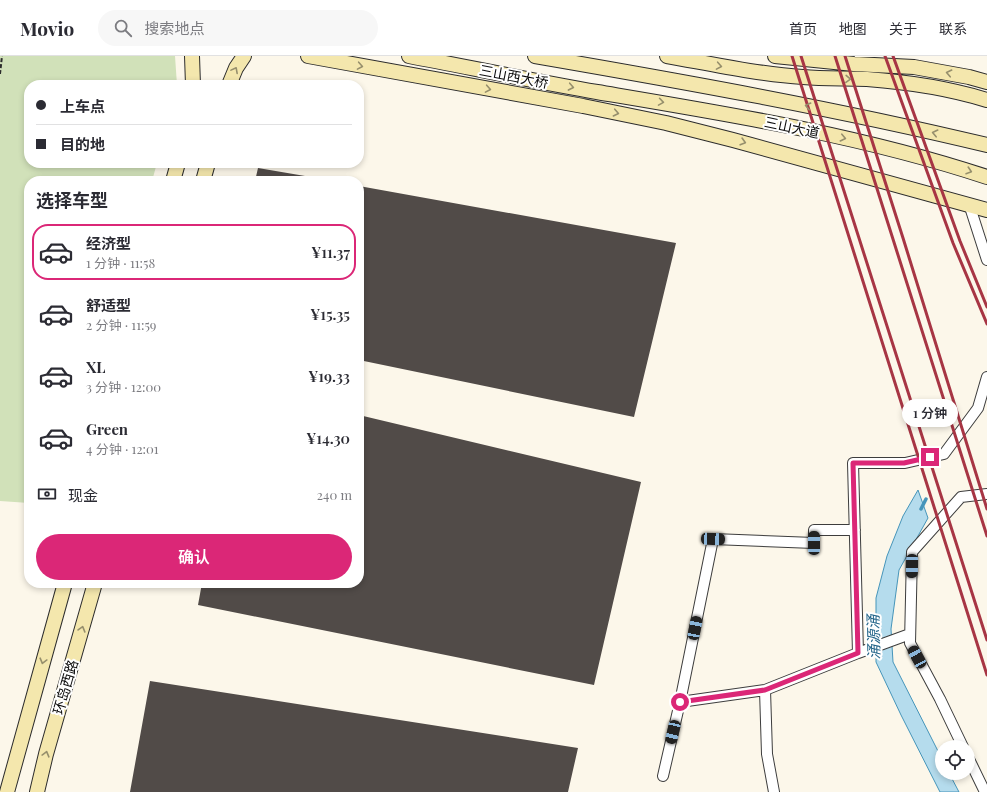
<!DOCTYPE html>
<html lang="zh">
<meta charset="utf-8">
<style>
:root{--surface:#fff;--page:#f7f7f7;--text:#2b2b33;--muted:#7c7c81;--line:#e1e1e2;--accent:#db2777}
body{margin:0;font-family:"Playfair Display","Noto Sans SC",serif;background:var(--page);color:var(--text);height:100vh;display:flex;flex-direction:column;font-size:15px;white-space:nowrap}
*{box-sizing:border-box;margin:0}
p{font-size:13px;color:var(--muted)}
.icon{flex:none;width:22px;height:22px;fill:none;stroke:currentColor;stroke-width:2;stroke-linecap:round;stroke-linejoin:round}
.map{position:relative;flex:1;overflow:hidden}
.details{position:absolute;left:24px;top:120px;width:340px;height:412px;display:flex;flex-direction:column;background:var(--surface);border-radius:16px;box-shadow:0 2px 6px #0003}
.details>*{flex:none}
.banner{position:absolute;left:24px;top:24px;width:340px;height:88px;border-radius:16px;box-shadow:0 2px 6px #0003;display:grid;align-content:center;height:88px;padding:0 12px;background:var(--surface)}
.controls{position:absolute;left:935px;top:684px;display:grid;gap:8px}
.controls a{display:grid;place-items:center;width:40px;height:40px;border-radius:50%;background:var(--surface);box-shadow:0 2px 6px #0003;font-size:20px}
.end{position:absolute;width:18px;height:18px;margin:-9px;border:5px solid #db2777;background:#fff;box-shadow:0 0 0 2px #fff}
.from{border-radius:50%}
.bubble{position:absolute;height:28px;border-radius:14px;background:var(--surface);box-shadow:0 2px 6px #0003;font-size:13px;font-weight:600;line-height:28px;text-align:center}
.car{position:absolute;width:12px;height:24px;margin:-12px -6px;border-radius:5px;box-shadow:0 0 3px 1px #0007;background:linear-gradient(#222 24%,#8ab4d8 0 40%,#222 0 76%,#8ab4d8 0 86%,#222 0)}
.banner b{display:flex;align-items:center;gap:14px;height:38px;font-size:15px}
.banner b+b{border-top:1px solid var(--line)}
.banner i{width:10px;height:10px;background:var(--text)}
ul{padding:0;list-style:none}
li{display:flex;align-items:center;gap:12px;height:56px;margin:0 8px 6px;padding:0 4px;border:2px solid transparent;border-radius:16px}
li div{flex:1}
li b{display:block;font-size:15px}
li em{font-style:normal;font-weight:600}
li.active{border-color:var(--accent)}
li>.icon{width:36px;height:36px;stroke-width:1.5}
h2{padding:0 12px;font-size:18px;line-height:48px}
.pay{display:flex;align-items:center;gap:10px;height:44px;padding:0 12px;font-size:15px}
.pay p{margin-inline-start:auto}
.button{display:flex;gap:8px;margin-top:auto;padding:8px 12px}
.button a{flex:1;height:46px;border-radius:24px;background:var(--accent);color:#fff;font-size:16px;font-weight:600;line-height:46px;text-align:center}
header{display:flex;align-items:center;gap:24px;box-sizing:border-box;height:56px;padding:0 20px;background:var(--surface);border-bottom:1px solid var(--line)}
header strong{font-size:19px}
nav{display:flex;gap:22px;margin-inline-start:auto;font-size:14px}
.search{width:280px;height:36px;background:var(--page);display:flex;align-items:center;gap:10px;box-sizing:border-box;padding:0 14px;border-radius:22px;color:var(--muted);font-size:15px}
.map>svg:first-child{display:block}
.green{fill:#d1e1b9}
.water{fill:#b5dced;stroke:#4695ba}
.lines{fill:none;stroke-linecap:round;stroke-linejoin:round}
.stream{stroke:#4695ba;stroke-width:3.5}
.building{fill:#514b48}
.minor-casing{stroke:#3d3d3d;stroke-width:12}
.secondary-casing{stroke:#2c2c2c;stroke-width:16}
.path{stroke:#2c2c2c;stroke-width:2;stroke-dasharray:4 2;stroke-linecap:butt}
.minor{stroke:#fff;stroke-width:10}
.secondary{stroke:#f4e7ad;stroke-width:14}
.rail{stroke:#a73544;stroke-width:3}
.oneway{stroke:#968f6c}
.route{stroke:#db2777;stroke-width:5}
.labels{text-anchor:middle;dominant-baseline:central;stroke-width:4;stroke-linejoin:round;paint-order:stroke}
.street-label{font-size:14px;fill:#0a0a0a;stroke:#fff}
.water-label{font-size:15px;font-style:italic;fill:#25668a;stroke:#fff}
</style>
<header>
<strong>Movio</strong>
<div class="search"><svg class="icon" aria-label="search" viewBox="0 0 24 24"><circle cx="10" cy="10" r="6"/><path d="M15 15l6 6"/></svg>搜索地点</div>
<nav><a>首页</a><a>地图</a><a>关于</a><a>联系</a></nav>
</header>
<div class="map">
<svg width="987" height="736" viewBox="0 0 987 736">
<rect width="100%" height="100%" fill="#fcf7ea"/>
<path class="green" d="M 0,0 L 175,0 L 177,29 L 29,29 L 29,107 L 157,107 L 152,125 L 29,125 L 29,447 L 0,445 Z"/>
<path class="water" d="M 918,434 L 928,462 L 899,514 L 891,573 L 893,606 L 942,703 L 942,717 L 949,717 L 959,736 L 940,736 L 901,659 L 876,606 L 876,542 L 887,500 L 903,460 Z"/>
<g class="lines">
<path class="stream" d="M 921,453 L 926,443"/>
</g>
<path class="building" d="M 258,112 L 305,120 L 304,125 L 255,125 Z
M 359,130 L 676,187 L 634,361 L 359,304 Z
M 359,359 L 641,426 L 594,629 L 198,549 L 202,527 L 359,527 Z
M 150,625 L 578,692 L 568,736 L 130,736 Z"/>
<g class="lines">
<defs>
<path id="minor" d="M 969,148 L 987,204
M 858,597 L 853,407 L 905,407 L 944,398 L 978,352 L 987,321
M 765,634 L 767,698 L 774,736
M 680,646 L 765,634 L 858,597 L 910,578
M 963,691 L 940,643 L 910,587 L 912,496 L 961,441 L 987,438
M 968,701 L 985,736
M 663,720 L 680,646 L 713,483 L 814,487 L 814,474 L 855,474"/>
<path id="secondary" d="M 192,0 L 193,29
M 308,0 L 583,50 L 666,67 L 733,84 L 987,154
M 409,0 C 472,12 534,25 597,36 C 728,58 860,79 987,121
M 535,0 C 686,26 837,53 987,89
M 667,0 C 712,8 757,18 803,21 C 824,23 846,22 867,23 C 908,26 948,32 987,44
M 775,0 L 854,8 L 914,11 L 969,21 L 987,26
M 229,29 L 236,12 L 244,0
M 173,125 L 178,107
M 203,125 L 208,107
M 7,736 L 65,527
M 37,736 L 46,698 L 95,527"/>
</defs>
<use href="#minor" class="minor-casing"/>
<use href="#secondary" class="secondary-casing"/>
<path class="path" d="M 0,18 L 2,0"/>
<use href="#minor" class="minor"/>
<use href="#secondary" class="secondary"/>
<path class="rail" d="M 792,0 L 987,619
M 801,0 L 987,584
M 835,0 L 987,480
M 845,0 L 903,182 L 987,453
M 885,0 L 953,187 L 987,268
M 893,0 L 960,185 L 987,251"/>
</g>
<defs><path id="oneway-chevron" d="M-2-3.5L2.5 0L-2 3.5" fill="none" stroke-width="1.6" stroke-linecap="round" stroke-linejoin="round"/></defs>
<g class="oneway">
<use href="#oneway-chevron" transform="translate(360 10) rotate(10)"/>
<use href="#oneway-chevron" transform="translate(719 10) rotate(10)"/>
<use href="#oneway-chevron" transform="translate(235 14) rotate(-62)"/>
<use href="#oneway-chevron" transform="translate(949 17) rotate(-168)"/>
<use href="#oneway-chevron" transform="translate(848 23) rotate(2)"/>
<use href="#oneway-chevron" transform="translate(571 31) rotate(11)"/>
<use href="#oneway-chevron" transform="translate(488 33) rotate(10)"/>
<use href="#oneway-chevron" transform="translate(661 46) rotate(9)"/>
<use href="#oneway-chevron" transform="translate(808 50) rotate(-168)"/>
<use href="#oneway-chevron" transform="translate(616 57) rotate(12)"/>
<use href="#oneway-chevron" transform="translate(935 77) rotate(-167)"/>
<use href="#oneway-chevron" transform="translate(843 82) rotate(13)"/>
<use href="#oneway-chevron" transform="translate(743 86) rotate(16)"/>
<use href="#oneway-chevron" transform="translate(969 115) rotate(18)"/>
<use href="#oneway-chevron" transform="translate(82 573) rotate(-74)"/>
<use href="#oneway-chevron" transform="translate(43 605) rotate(105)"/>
<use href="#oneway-chevron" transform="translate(46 698) rotate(-75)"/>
</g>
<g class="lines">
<path class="route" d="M 680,646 L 765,634 L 858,597 L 853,407 L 904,407 L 930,401"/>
</g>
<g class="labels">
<g class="street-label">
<text transform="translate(514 20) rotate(11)">三山西大桥</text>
<text transform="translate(792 71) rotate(12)">三山大道</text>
<text transform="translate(65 631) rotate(-74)">环岛西路</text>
</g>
<g class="water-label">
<text transform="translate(873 581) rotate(-91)">涌源涌</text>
</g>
</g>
</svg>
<div class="controls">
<a><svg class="icon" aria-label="locate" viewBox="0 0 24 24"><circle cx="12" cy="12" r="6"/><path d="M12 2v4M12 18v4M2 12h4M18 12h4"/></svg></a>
</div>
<i class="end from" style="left:680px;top:646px"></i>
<i class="end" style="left:930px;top:401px"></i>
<div class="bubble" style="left:902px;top:343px;width:56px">1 分钟</div>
<i class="car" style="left:713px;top:483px;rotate:92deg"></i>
<i class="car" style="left:814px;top:487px;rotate:0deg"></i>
<i class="car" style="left:912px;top:510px;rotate:181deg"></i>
<i class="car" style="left:695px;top:572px;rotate:11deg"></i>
<i class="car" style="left:917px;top:601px;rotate:331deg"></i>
<i class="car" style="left:673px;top:676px;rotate:193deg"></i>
<div class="banner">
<b><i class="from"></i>上车点</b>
<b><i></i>目的地</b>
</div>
<section class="details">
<h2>选择车型</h2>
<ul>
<li class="active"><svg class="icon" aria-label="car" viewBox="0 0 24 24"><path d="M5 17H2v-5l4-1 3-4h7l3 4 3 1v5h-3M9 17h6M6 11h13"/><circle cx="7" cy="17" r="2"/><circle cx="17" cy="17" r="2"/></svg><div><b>经济型</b><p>1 分钟 · 11:58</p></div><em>¥11.37</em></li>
<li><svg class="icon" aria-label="car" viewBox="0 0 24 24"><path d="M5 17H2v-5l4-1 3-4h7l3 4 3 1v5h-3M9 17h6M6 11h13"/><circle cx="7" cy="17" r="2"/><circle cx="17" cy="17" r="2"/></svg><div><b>舒适型</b><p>2 分钟 · 11:59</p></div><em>¥15.35</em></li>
<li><svg class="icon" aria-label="car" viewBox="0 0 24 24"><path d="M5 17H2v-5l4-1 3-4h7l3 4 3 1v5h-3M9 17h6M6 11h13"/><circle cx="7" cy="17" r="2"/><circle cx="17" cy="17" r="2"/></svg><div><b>XL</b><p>3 分钟 · 12:00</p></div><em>¥19.33</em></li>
<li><svg class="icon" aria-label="car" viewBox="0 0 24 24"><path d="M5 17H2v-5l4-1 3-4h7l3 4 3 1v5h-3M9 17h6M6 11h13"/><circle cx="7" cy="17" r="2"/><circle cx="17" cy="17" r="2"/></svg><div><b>Green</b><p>4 分钟 · 12:01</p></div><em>¥14.30</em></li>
</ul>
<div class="pay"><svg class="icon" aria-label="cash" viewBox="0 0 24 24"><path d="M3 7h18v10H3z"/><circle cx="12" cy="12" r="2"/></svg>现金<p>240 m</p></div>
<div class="button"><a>确认</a></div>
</section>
</div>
